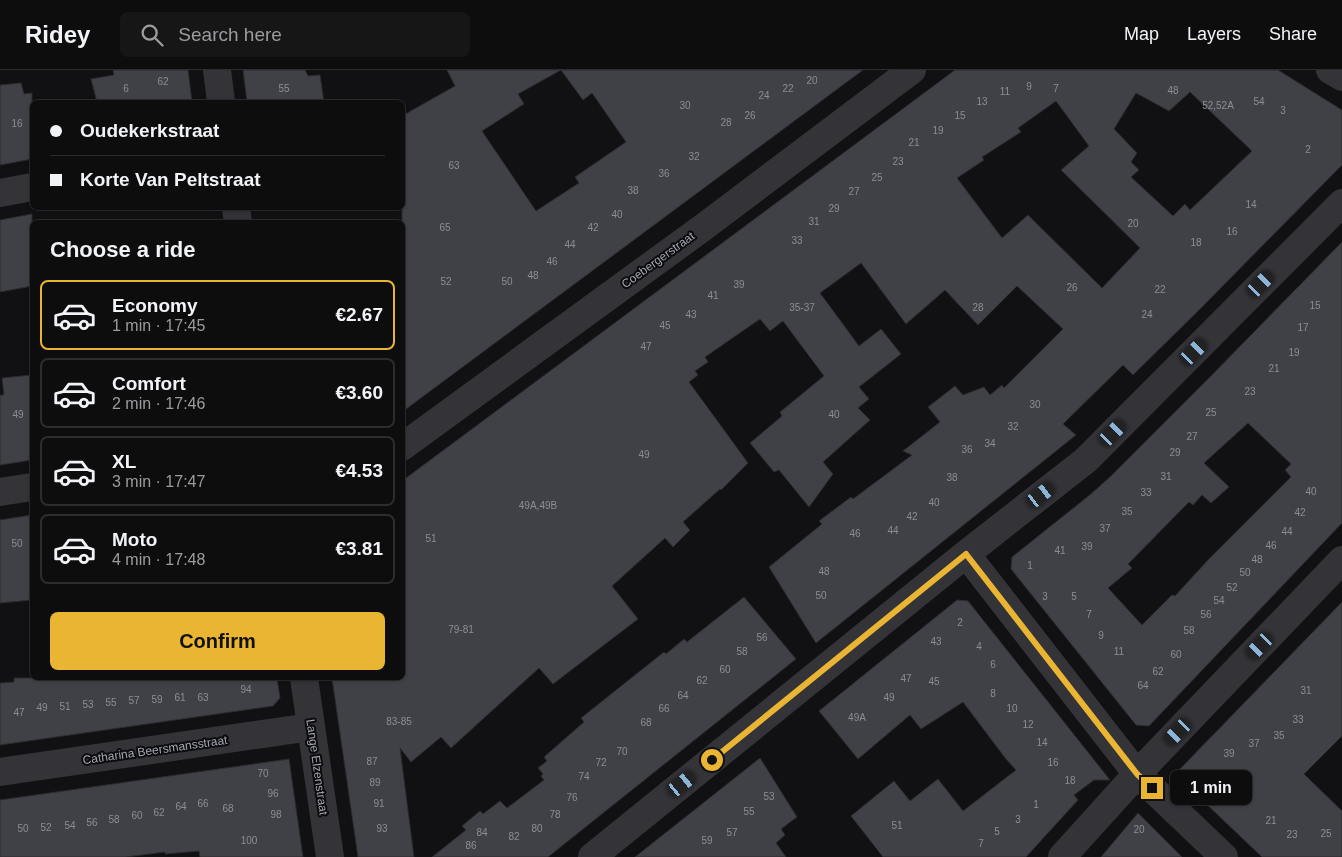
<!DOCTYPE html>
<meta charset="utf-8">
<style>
:root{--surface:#0d0d0e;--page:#161617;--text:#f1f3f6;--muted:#9a9c9e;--line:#2d2d2e;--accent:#eab532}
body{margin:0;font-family:Helvetica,sans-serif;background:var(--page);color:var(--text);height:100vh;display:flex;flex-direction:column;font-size:19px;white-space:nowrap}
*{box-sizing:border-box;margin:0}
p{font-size:16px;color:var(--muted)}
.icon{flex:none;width:28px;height:28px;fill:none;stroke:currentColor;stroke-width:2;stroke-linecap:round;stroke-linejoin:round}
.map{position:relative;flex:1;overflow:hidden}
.drawer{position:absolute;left:30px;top:150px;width:375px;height:460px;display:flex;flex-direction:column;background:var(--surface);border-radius:8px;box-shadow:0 1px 4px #0004,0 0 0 1px var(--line)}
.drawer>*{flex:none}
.top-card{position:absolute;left:30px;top:30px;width:375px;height:110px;border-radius:8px;box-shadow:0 1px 4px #0004,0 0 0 1px var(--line);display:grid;align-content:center;height:110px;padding:0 20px;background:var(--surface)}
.end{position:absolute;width:22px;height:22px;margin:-11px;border:6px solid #eab532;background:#111;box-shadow:0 0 0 2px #111}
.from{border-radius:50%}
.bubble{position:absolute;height:35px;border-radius:8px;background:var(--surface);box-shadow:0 1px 4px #0004,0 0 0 1px var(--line);font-size:16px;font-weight:600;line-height:35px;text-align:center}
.car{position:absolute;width:15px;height:30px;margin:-15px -8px;border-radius:6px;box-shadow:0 0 4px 1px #0007;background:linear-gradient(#222 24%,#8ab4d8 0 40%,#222 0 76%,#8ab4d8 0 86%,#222 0)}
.top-card b{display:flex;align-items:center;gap:18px;height:48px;font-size:19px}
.top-card b+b{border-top:1px solid var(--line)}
.top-card i{width:12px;height:12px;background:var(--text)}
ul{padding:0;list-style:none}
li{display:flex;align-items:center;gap:15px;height:70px;margin:0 10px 8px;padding:0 10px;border:2px solid var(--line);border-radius:8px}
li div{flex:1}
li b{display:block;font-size:19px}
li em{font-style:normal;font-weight:600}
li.selected{border-color:var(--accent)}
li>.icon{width:45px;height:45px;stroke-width:1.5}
h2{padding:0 20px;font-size:22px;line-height:60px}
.action{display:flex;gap:10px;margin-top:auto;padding:10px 20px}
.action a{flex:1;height:58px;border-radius:8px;background:var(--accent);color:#111;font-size:20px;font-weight:600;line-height:58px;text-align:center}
header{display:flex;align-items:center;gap:30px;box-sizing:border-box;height:70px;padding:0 25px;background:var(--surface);border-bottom:1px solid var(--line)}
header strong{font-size:24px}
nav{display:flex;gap:28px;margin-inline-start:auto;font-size:18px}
.search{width:350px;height:45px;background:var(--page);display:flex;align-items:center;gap:12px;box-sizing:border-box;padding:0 18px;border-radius:8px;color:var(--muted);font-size:19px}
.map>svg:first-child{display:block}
.building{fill:#404146;stroke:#2c2b2f;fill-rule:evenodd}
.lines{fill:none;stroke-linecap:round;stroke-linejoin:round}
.street{stroke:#333338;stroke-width:28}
.route{stroke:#eab532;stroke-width:6}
.labels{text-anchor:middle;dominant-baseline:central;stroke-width:4;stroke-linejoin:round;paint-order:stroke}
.number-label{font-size:10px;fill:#8a8e98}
.street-label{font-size:12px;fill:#a3a7b3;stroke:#0c0c0e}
</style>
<header>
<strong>Ridey</strong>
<div class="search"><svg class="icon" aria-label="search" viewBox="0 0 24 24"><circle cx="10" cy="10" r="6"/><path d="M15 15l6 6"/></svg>Search here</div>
<nav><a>Map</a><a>Layers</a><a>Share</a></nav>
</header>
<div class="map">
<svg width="1342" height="787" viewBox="0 0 1342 787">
<rect width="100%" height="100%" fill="#111113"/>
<path class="building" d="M 113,0 L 188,0 L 192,32 L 97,32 L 91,9 L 114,5 Z
M 243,0 L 305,0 L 308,6 L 320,5 L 324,32 L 247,32 Z
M 447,0 L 561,0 L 518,24 L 524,34 L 482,61 L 536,141 L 579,113 L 575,107 L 626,72 L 592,23 L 583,30 L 561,0 L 863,0 L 402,342 L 402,46 L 455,16 Z
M 955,0 L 1278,0 L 1342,40 L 1342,95 L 1200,239 L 1133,305 L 1123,295 L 1063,354 L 1076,365 L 816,573 L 769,497 L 822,454 L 819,451 L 851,427 L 853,429 L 912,385 L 903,381 L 940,352 L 928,337 L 955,316 L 963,325 L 984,317 L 990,325 L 1002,315 L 1004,318 L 1063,259 L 1017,216 L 978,255 L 945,220 L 906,254 L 861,193 L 820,223 L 859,276 L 881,259 L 901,284 L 859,317 L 869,329 L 858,338 L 870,350 L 823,392 L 833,404 L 809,437 L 779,400 L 774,402 L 750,373 L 782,346 L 780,342 L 824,306 L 783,251 L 770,261 L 760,249 L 705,287 L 708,292 L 695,301 L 698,305 L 689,312 L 748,393 L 721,420 L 720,419 L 683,452 L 690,460 L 673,477 L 665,468 L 612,516 L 638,549 L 553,614 L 539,598 L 451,678 L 441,667 L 411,692 L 400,678 L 414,787 L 358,787 L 332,608 L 402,608 L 402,411 ZM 1190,22 L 1252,81 L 1190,140 L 1185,134 L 1173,146 L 1131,107 L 1139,100 L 1131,92 L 1137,83 L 1114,59 L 1136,23 L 1169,41 ZM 1056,31 L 1089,76 L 1061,100 L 1140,178 L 1102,218 L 1028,145 L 1002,168 L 957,108 L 984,90 L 982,87 L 1021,62 L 1018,58 Z
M 21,13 L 24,24 L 32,23 L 32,89 L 0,95 L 0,15 Z
M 32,144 L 32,216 L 0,222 L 0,150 Z
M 1342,172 L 1342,453 L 1149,656 L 1136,655 L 1011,499 L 1012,487 L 1091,424 L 1111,406 L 1207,310 ZM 1248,353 L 1291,394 L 1285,400 L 1291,407 L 1208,490 L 1175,526 L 1172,525 L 1142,555 L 1108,518 L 1132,498 L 1128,494 L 1189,432 L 1193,435 L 1202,425 L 1211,433 L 1229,417 L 1204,393 Z
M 32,305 L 32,390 L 0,395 L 0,325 L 4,325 L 2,308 Z
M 32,445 L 32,530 L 0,533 L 0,450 Z
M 744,527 L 796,589 L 548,787 L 432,787 L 466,760 L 462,756 L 480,741 L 483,744 L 500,731 L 507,738 L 544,710 L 541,706 L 543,704 L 538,698 L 547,691 L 544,687 L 584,652 L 581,648 L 664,582 L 666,584 L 684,569 L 687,572 Z
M 957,530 L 968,531 L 1110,710 L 1094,710 L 1074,725 L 1078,730 L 1026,787 L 883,787 L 851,746 L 894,711 L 910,731 L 938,709 L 963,741 L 1016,700 L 1006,689 L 963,632 L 921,659 L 910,645 L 858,689 L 819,641 Z
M 1342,532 L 1342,666 L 1304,704 L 1342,741 L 1342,787 L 1262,787 L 1180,709 L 1180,699 Z
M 14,608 L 277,608 L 280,628 L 273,636 L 0,675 L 0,613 L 14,612 Z
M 760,688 L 797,747 L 781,759 L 785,765 L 776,773 L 786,787 L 635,787 Z
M 289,689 L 303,787 L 200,787 L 199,781 L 165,784 L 165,782 L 126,787 L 0,787 L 0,730 Z
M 1138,743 L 1182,787 L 1101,787 Z"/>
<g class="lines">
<path class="street" d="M 217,0 L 221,32
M 1330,0 L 1342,7
M 0,123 L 32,117
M 236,138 L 238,152
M 402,377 L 705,156 L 912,0
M 0,422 L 32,417
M 966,484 L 1137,704 L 1224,787
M 304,608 L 330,787
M 0,702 L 311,657
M 592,787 L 966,484 L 1086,390 L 1342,133
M 1062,787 L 1137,704 L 1342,490"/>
</g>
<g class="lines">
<path class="route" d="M 712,690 L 966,484 L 1137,704 L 1152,718"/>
</g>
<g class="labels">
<g class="number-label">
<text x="812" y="10">20</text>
<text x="163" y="11">62</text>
<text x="1029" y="16">9</text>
<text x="126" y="18">6</text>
<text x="284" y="18">55</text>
<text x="788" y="18">22</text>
<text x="1056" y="18">7</text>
<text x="1173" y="20">48</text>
<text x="1005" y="21">11</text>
<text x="764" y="25">24</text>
<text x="982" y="31">13</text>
<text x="1259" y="31">54</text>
<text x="685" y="35">30</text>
<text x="1218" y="35">52,52A</text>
<text x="1283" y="40">3</text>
<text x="750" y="45">26</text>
<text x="960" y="45">15</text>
<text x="726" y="52">28</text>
<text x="17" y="53">16</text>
<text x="938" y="60">19</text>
<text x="914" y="72">21</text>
<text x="1308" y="79">2</text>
<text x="694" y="86">32</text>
<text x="898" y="91">23</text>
<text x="454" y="95">63</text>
<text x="664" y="103">36</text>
<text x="877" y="107">25</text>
<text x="633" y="120">38</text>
<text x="854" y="121">27</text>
<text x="1251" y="134">14</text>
<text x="834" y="138">29</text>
<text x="617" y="144">40</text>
<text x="814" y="151">31</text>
<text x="1133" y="153">20</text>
<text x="445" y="157">65</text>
<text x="593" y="157">42</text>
<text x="1232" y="161">16</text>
<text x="797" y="170">33</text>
<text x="1196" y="172">18</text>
<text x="570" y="174">44</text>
<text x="552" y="191">46</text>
<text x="533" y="205">48</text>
<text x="446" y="211">52</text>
<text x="507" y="211">50</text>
<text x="739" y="214">39</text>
<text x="1072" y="217">26</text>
<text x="1160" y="219">22</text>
<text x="713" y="225">41</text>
<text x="1315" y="235">15</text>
<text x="802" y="237">35-37</text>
<text x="978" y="237">28</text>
<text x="691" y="244">43</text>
<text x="1147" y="244">24</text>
<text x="665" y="255">45</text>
<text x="1303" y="257">17</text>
<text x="646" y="276">47</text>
<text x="1294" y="282">19</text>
<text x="1274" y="298">21</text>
<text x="1250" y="321">23</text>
<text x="1035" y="334">30</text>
<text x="1211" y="342">25</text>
<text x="18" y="344">49</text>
<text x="834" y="344">40</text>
<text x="1013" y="356">32</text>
<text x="1192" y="366">27</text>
<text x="990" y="373">34</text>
<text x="967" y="379">36</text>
<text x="1175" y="382">29</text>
<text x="644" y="384">49</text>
<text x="1166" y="406">31</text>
<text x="952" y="407">38</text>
<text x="1311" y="421">40</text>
<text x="1146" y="422">33</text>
<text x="934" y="432">40</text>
<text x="538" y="435">49A,49B</text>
<text x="1127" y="441">35</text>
<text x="1300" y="442">42</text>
<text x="912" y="446">42</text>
<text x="1105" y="458">37</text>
<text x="893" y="460">44</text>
<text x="1287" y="461">44</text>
<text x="855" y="463">46</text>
<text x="431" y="468">51</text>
<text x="17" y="473">50</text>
<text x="1271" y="475">46</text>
<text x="1087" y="476">39</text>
<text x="1060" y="480">41</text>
<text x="1257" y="489">48</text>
<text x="1030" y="495">1</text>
<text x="824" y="501">48</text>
<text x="1245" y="502">50</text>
<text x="1232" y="517">52</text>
<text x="821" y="525">50</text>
<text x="1045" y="526">3</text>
<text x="1074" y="526">5</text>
<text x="1219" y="530">54</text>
<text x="1089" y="544">7</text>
<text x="1206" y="544">56</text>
<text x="960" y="552">2</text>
<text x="461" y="559">79-81</text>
<text x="1189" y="560">58</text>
<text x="1101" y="565">9</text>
<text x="762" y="567">56</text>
<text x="936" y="571">43</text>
<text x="979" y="576">4</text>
<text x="742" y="581">58</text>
<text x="1119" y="581">11</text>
<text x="1176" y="584">60</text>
<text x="993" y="594">6</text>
<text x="725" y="599">60</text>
<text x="1158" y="601">62</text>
<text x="906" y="608">47</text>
<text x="702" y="610">62</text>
<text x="934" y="611">45</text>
<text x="1143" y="615">64</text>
<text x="246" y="619">94</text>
<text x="1306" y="620">31</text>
<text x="993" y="623">8</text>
<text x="683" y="625">64</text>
<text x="180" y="627">61</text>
<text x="203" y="627">63</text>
<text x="889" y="627">49</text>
<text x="157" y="629">59</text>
<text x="134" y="630">57</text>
<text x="111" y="632">55</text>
<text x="88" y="634">53</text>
<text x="65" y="636">51</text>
<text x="42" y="637">49</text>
<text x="664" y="638">66</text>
<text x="1012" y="638">10</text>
<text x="19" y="642">47</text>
<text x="857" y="647">49A</text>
<text x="1298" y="649">33</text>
<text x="399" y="651">83-85</text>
<text x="646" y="652">68</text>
<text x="1028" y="654">12</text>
<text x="1279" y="665">35</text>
<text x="1042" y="672">14</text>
<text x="1254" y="673">37</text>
<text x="622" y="681">70</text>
<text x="1229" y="683">39</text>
<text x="372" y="691">87</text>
<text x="601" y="692">72</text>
<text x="1053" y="692">16</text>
<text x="263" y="703">70</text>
<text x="584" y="706">74</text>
<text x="1070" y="710">18</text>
<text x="375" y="712">89</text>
<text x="273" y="723">96</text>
<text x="769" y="726">53</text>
<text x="572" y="727">76</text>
<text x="203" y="733">66</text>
<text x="379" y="733">91</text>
<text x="1036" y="734">1</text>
<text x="181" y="736">64</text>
<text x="228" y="738">68</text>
<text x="749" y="741">55</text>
<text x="159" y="742">62</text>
<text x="276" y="744">98</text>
<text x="555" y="744">78</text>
<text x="137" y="745">60</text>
<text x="114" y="749">58</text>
<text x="1018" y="749">3</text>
<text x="1271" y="750">21</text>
<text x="92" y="752">56</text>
<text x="70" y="755">54</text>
<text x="897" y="755">51</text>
<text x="46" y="757">52</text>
<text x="23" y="758">50</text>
<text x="382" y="758">93</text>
<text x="537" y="758">80</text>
<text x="1139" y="759">20</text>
<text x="997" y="761">5</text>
<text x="482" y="762">84</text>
<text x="732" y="762">57</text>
<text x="1326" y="763">25</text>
<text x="1292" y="764">23</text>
<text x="514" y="766">82</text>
<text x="249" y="770">100</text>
<text x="707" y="770">59</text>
<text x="981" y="773">7</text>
<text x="471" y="775">86</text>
</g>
<g class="street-label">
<text transform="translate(658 190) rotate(-36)">Coebergerstraat</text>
<text transform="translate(155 680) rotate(-8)">Catharina Beersmansstraat</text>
<text transform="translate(317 697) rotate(82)">Lange Elzenstraat</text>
</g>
</g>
</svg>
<i class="end from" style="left:712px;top:690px"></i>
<i class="end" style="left:1152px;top:718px"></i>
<div class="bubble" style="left:1170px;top:700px;width:82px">1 min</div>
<i class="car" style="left:1261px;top:214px;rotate:45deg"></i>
<i class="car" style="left:1194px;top:282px;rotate:45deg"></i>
<i class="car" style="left:1113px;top:363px;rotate:45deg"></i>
<i class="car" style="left:1041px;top:425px;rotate:52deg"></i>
<i class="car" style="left:1260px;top:576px;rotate:224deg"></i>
<i class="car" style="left:1178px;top:662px;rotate:224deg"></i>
<i class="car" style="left:682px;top:714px;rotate:51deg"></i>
<div class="top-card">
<b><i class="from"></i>Oudekerkstraat</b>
<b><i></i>Korte Van Peltstraat</b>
</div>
<section class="drawer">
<h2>Choose a ride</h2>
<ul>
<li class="selected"><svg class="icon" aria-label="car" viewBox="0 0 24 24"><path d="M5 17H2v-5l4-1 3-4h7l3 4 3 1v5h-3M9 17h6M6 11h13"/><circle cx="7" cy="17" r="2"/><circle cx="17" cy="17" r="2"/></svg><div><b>Economy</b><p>1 min · 17:45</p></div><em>€2.67</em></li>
<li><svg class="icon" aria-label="car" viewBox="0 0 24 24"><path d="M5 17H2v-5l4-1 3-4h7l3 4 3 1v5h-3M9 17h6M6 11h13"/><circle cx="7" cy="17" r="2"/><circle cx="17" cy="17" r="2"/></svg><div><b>Comfort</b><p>2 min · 17:46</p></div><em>€3.60</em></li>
<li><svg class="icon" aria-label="car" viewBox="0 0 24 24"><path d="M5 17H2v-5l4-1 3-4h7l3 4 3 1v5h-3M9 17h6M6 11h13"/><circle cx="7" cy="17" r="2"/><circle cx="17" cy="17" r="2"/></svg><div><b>XL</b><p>3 min · 17:47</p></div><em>€4.53</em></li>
<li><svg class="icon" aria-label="car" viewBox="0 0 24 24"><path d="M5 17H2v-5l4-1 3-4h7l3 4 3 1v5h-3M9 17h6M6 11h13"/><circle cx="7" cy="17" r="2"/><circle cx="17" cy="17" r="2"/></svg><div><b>Moto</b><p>4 min · 17:48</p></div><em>€3.81</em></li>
</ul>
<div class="action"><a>Confirm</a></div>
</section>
</div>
